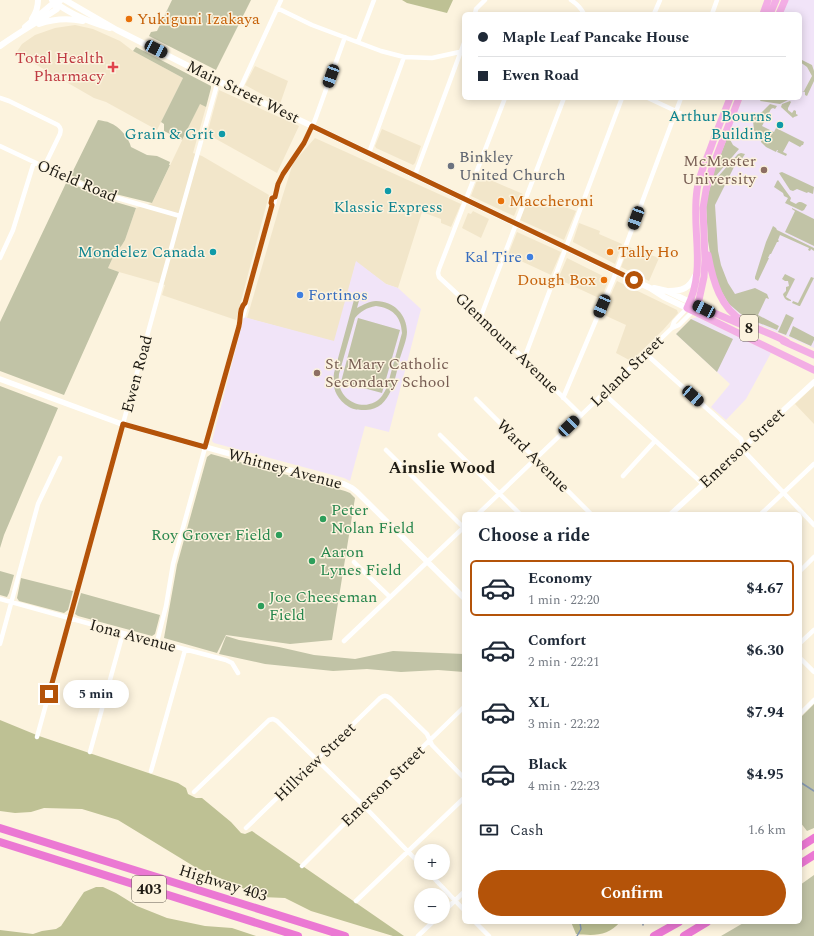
<!DOCTYPE html>
<meta charset="utf-8">
<style>
:root{--surface:#fff;--page:#f2f2f3;--text:#1f2937;--muted:#747a83;--line:#e0e1e3;--accent:#b45309}
body{margin:0;font-family:Spectral,serif;background:var(--page);color:var(--text);height:100vh;display:flex;flex-direction:column;font-size:15px;white-space:nowrap}
*{box-sizing:border-box;margin:0}
p{font-size:13px;color:var(--muted)}
.icon{flex:none;width:22px;height:22px;fill:none;stroke:currentColor;stroke-width:2;stroke-linecap:round;stroke-linejoin:round}
.map{position:relative;flex:1;overflow:hidden}
.sheet{position:absolute;left:462px;top:512px;width:340px;height:412px;display:flex;flex-direction:column;background:var(--surface);border-radius:6px;box-shadow:0 2px 10px #0003}
.sheet>*{flex:none}
.guide{position:absolute;left:462px;top:12px;width:340px;height:88px;border-radius:6px;box-shadow:0 2px 10px #0003;display:grid;align-content:center;height:88px;padding:0 16px;background:var(--surface)}
.controls{position:absolute;left:414px;top:844px;display:grid;gap:8px}
.controls a{display:grid;place-items:center;width:36px;height:36px;border-radius:50%;background:var(--surface);box-shadow:0 2px 10px #0003;font-size:20px}
.end{position:absolute;width:18px;height:18px;margin:-9px;border:5px solid #b45309;background:#fff;box-shadow:0 0 0 2px #fff}
.from{border-radius:50%}
.bubble{position:absolute;height:28px;border-radius:14px;background:var(--surface);box-shadow:0 2px 10px #0003;font-size:13px;font-weight:700;line-height:28px;text-align:center}
.car{position:absolute;width:12px;height:24px;margin:-12px -6px;border-radius:5px;box-shadow:0 0 3px 1px #0007;background:linear-gradient(#222 24%,#8ab4d8 0 40%,#222 0 76%,#8ab4d8 0 86%,#222 0)}
.guide b{display:flex;align-items:center;gap:14px;height:38px;font-size:15px}
.guide b+b{border-top:1px solid var(--line)}
.guide i{width:10px;height:10px;background:var(--text)}
ul{padding:0;list-style:none}
li{display:flex;align-items:center;gap:12px;height:56px;margin:0 8px 6px;padding:0 8px;border:2px solid transparent;border-radius:6px}
li div{flex:1}
li b{display:block;font-size:15px}
li em{font-style:normal;font-weight:700}
li.current{border-color:var(--accent)}
li>.icon{width:36px;height:36px;stroke-width:1.5}
h2{padding:0 16px;font-size:18px;line-height:48px}
.pay{display:flex;align-items:center;gap:10px;height:44px;padding:0 16px;font-size:15px}
.pay p{margin-inline-start:auto}
.button{display:flex;gap:8px;margin-top:auto;padding:8px 16px}
.button a{flex:1;height:46px;border-radius:24px;background:var(--accent);color:#fff;font-size:16px;font-weight:700;line-height:46px;text-align:center}
.map>svg:first-child{display:block}
.built{fill:#f2e6ca}
.education{fill:#f1e4f8}
.green{fill:#c1c3a6;fill-rule:evenodd}
.forest{fill:#bec194}
.lines{fill:none;stroke-linecap:round;stroke-linejoin:round}
.stream{stroke:#8597b0;stroke-width:1.5}
.minor{stroke:#fff;stroke-width:4.5}
.tertiary{stroke:#fff;stroke-width:5.5}
.secondary{stroke:#fff;stroke-width:6}
.primary{stroke:#f3aee5;stroke-width:7}
.motorway{stroke:#eb78d3;stroke-width:8}
.route{stroke:#b45309;stroke-width:5}
.food-dot{fill:#e8710a;stroke:#fcf3de;stroke-width:1.5}
.health-dot{fill:#e0444e;stroke:#fcf3de;stroke-width:1.5}
.culture-dot{fill:#0f9aa8;stroke:#fcf3de;stroke-width:1.5}
.worship-dot{fill:#6b7280;stroke:#fcf3de;stroke-width:1.5}
.education-dot{fill:#8d6e63;stroke:#fcf3de;stroke-width:1.5}
.shop-dot{fill:#3f7fe0;stroke:#fcf3de;stroke-width:1.5}
.leisure-dot{fill:#2e9e5b;stroke:#fcf3de;stroke-width:1.5}
.labels{text-anchor:middle;dominant-baseline:central;stroke-width:3;stroke-linejoin:round;paint-order:stroke}
.shield{fill:#fcf3de;stroke:#605b50;stroke-width:1}
.shield-label{font-size:15px;font-weight:bold;fill:#1d1a13}
.food-label{font-size:16px;fill:#c56008;stroke:#fcf3de;text-anchor:start}
.health-label{font-size:16px;fill:#be3a42;stroke:#fcf3de;text-anchor:end}
.street-label{font-size:16px;fill:#1d1a13;stroke:#fcf3de}
.culture-label{font-size:16px;fill:#0d838f;stroke:#fcf3de;text-anchor:end}
.worship-label{font-size:16px;fill:#5b616d;stroke:#fcf3de;text-anchor:start}
.education-label{font-size:16px;fill:#785e54;stroke:#fcf3de;text-anchor:end}
.shop-label{font-size:16px;fill:#366cbe;stroke:#fcf3de;text-anchor:end}
.leisure-label{font-size:16px;fill:#27864d;stroke:#fcf3de;text-anchor:start}
.neighbourhood-label{font-size:17px;font-weight:bold;fill:#1d1a13;stroke:#fcf3de}
</style>
<div class="map">
<svg width="814" height="936" viewBox="0 0 814 936">
<rect width="100%" height="100%" fill="#fcf3de"/>
<path class="built" d="M 75,25 L 93,29 L 120,41 L 133,51 L 183,78 L 157,130 L 106,102 L 94,98 L 16,53 L 22,44 L 35,35 L 55,28 Z
M 255,66 L 288,81 L 280,104 L 245,85 Z
M 219,90 L 299,126 L 277,173 L 207,134 Z
M 200,103 L 206,107 L 193,153 L 202,156 L 269,195 L 236,320 L 162,295 L 165,285 L 119,272 L 108,268 L 114,255 L 122,245 L 125,240 L 136,208 L 152,203 Z
M 382,129 L 421,146 L 415,163 L 413,165 L 411,164 L 376,148 L 375,146 Z
M 315,138 L 461,204 L 451,227 L 441,223 L 441,219 L 422,212 L 398,288 L 386,284 L 356,262 L 335,342 L 247,318 L 282,198 L 293,163 Z
M 479,175 L 523,194 L 514,216 L 471,196 Z
M 528,199 L 548,207 L 551,202 L 576,211 L 564,240 L 520,220 Z
M 473,211 L 489,219 L 481,238 L 462,228 L 468,213 L 471,214 Z
M 579,223 L 600,231 L 599,234 L 622,244 L 615,264 L 573,242 L 573,241 Z
M 517,232 L 561,252 L 551,275 L 508,255 Z
M 629,247 L 659,258 L 649,281 L 621,267 Z
M 567,258 L 609,279 L 601,299 L 558,279 Z
M 617,281 L 677,310 L 678,313 L 663,330 L 631,361 L 616,353 L 626,325 L 602,314 Z
M 814,386 L 814,424 L 795,404 Z"/>
<path class="education" d="M 788,0 L 814,0 L 814,348 L 746,319 L 734,310 L 728,304 L 709,250 L 706,204 L 712,175 L 727,136 L 743,98 L 800,98 L 800,14 L 782,14 Z
M 356,261 L 386,284 L 398,288 L 421,309 L 389,432 L 365,426 L 350,481 L 344,478 L 214,443 L 212,441 L 244,317 L 334,341 Z
M 697,317 L 771,353 L 746,399 L 726,420 L 711,407 L 730,384 L 676,334 L 691,319 Z"/>
<path class="green" d="M 172,0 L 251,0 L 216,70 L 149,36 L 151,32 L 157,31 Z
M 136,47 L 211,86 L 211,88 L 206,107 L 200,104 L 182,140 L 164,131 L 164,124 L 161,122 L 183,78 L 133,51 Z
M 800,59 L 812,65 L 814,71 L 814,81 L 807,96 L 805,95 L 805,92 L 802,91 L 804,91 L 812,76 L 807,67 L 800,62 Z
M 762,98 L 789,98 L 790,99 L 780,104 L 760,101 Z
M 790,101 L 791,102 L 788,108 L 788,110 L 792,113 L 794,110 L 796,111 L 796,114 L 798,115 L 797,116 L 794,117 L 793,118 L 781,107 L 782,104 Z
M 770,104 L 777,106 L 775,109 L 773,108 L 771,109 L 762,126 L 770,130 L 768,133 L 759,140 L 754,130 L 753,121 L 754,118 L 762,112 Z
M 98,120 C 102,121 107,121 110,123 C 119,126 129,138 131,147 L 147,155 L 157,156 L 170,162 L 169,165 L 170,165 L 152,203 L 103,191 L 71,175 Z
M 776,128 L 804,142 L 803,145 L 802,145 L 800,147 L 789,141 L 783,152 L 787,154 L 786,156 L 777,152 L 778,150 L 777,150 L 776,152 L 766,147 L 761,142 L 761,141 L 769,135 L 772,131 L 774,132 Z
M 728,136 L 733,145 L 739,149 L 715,177 L 713,177 L 712,175 Z
M 741,153 L 745,154 L 740,162 L 737,161 L 715,205 L 718,251 L 721,265 L 728,283 L 735,294 L 755,288 L 767,294 L 769,299 L 766,298 L 758,315 L 779,326 L 777,330 L 749,319 L 742,315 L 729,304 L 724,296 L 714,277 L 708,241 L 706,204 L 710,187 L 715,180 L 738,154 Z
M 782,172 L 814,187 L 813,194 L 808,192 L 807,193 L 797,189 L 793,191 L 790,190 L 779,173 Z
M 778,180 L 791,198 L 790,201 L 796,204 C 800,200 803,203 807,205 L 804,210 L 802,211 L 785,203 L 788,198 L 784,196 L 783,193 L 774,187 L 777,181 Z
M 67,181 L 102,198 L 136,208 L 125,240 L 122,245 L 114,255 L 108,268 L 119,272 L 64,395 L 0,371 L 0,322 Z
M 792,208 L 814,219 L 814,246 L 785,232 L 795,211 L 792,209 Z
M 773,226 L 776,228 L 777,230 L 814,248 L 814,251 L 811,249 L 810,251 L 808,250 L 809,248 L 780,235 L 778,240 L 779,241 L 778,242 L 777,242 L 771,254 L 770,254 L 768,258 L 769,258 L 758,281 L 755,279 L 755,277 L 766,242 Z
M 785,274 L 795,279 L 786,297 L 791,300 L 791,301 C 786,301 784,298 783,294 L 786,291 L 786,287 L 789,286 L 788,281 L 785,281 L 782,279 Z
M 811,277 L 814,278 L 800,306 L 799,306 L 792,303 L 793,301 L 798,303 Z
M 355,296 L 360,297 L 357,308 C 363,305 369,301 376,301 C 394,301 407,315 407,332 C 407,339 402,351 400,358 C 395,377 392,409 366,410 C 360,410 354,410 349,407 C 335,398 332,387 334,373 ZM 376,306 C 392,308 401,316 402,333 L 387,387 C 384,393 381,399 375,402 C 360,410 341,400 339,383 C 338,380 339,377 339,374 L 355,318 C 361,311 366,308 376,306 Z
M 786,314 L 794,318 L 786,335 L 778,332 Z
M 358,318 L 400,330 L 382,393 L 341,382 Z
M 691,319 L 733,339 L 717,372 L 676,334 Z
M 793,326 L 814,337 L 814,340 L 811,346 L 789,336 Z
M 0,386 L 58,408 L 4,535 L 0,548 Z
M 211,454 L 345,491 L 350,493 L 355,498 L 332,640 L 290,644 L 226,635 L 217,653 L 164,638 L 177,565 L 207,457 Z
M 0,571 L 14,575 L 9,593 L 7,597 L 0,595 Z
M 21,578 L 73,591 L 68,610 L 64,613 L 19,601 L 17,598 Z
M 81,593 L 160,615 L 155,634 L 152,636 L 78,616 L 75,614 Z
M 226,636 L 239,640 L 279,647 L 314,655 L 355,659 L 393,651 L 464,654 L 464,672 L 438,670 L 401,672 L 367,669 L 333,671 L 265,664 L 219,654 Z
M 814,704 L 814,828 L 807,831 L 800,822 L 800,718 Z
M 814,875 L 814,936 L 721,936 L 745,922 L 800,922 L 800,885 Z"/>
<path class="forest" d="M 402,0 L 453,0 L 447,13 L 407,3 Z
M 0,720 L 39,736 L 178,783 L 186,788 L 188,794 L 196,798 L 202,798 L 231,822 L 241,833 L 245,834 L 252,831 L 404,936 L 393,936 L 311,911 L 285,898 L 262,897 L 195,867 L 118,820 L 82,809 L 44,808 L 31,812 L 15,813 L 0,811 Z
M 96,887 L 103,887 L 116,893 L 137,906 L 167,918 L 205,926 L 232,928 L 256,936 L 0,936 L 0,930 L 33,934 L 42,931 L 56,929 L 61,926 L 84,892 Z
M 571,922 L 620,922 C 608,936 595,936 576,934 Z"/>
<g class="lines">
<path class="stream" d="M 800,782 L 814,791
M 643,925 L 643,922
M 577,936 L 581,929 L 580,923 L 582,922"/>
<path class="minor" d="M 571,0 C 577,4 581,8 584,14
M 277,8 L 312,25 L 381,51 L 404,57 L 432,58 L 464,51
M 475,14 L 476,9 L 485,0
M 654,14 L 660,0
M 712,14 L 717,0
M 358,42 L 374,0
M 239,91 L 281,0
M 0,98 L 9,101 L 58,125 C 61,128 61,130 60,134 L 44,167
M 505,98 L 439,269 L 438,273 L 439,277 L 481,316 L 581,415
M 648,98 L 680,113
M 0,146 L 100,193 L 180,216
M 369,153 L 404,57
M 415,175 L 464,43
M 272,205 L 274,204 L 278,184 L 283,175 L 304,143 L 315,120 L 345,37
M 0,258 L 13,230 L 34,162
M 481,316 L 564,98
M 241,317 L 243,316 L 246,306 L 245,303 L 272,205 L 271,203 L 272,198 L 275,197
M 672,328 L 674,322 L 687,308
M 646,354 L 741,439 L 745,452 L 814,525
M 524,359 L 622,98
M 604,394 L 703,484
M 563,398 L 613,280 L 681,98
M 476,399 L 591,514
M 440,435 L 520,514
M 386,450 L 464,528
M 623,476 L 655,441
M 478,514 L 672,328 L 679,325 L 693,311
M 761,514 L 814,464
M 354,562 L 361,569 L 390,597
M 800,571 L 814,557
M 0,599 L 123,633 L 226,660 L 232,663 L 238,673
M 344,641 L 464,527
M 157,642 L 166,606 L 173,564 L 241,317 C 239,313 242,306 245,303
M 800,643 L 814,630
M 0,644 L 38,504 L 60,458
M 800,658 L 814,672
M 800,714 L 814,700
M 37,737 L 180,216 L 218,81
M 90,752 L 123,633
M 151,771 L 185,650
M 194,792 L 269,720 L 273,719 L 277,721 L 363,805 L 421,865
M 246,828 L 380,698 C 384,695 386,695 390,698 L 427,734 L 432,745 L 464,778
M 302,866 L 363,805 L 464,707
M 429,873 L 464,910
M 356,901 L 464,798
M 443,912 L 464,892
M 475,922 L 489,936
M 418,936 L 438,917"/>
<path class="tertiary" d="M 0,379 L 119,423 L 266,464 L 344,484 L 352,488 L 357,492 L 464,598
M 671,514 L 814,382"/>
<path class="secondary" d="M 52,0 C 69,14 89,22 110,28
M 65,0 L 117,30 L 218,81 L 650,288 L 664,297 L 687,308
M 32,19 C 36,13 38,7 38,0
M 39,24 C 53,19 68,18 83,21
M 25,27 L 51,5 L 57,4
M 0,46 C 18,33 36,23 54,11 L 57,9 L 57,4 L 61,0
M 654,288 L 667,291 L 690,302
M 669,291 C 682,291 690,288 695,276"/>
<path class="primary" d="M 763,14 L 768,0
M 770,14 L 776,0
M 779,14 L 785,0
M 730,98 C 724,114 717,130 711,147 C 706,161 699,175 697,190 C 691,231 707,268 687,308 L 814,370
M 708,255 C 713,281 720,308 744,322 C 758,330 773,334 787,342
M 693,303 L 712,312 L 747,327
M 693,311 L 699,300 L 704,277 L 705,260 L 703,208 L 706,190 L 712,168 L 739,98
M 783,341 L 814,355"/>
<path class="motorway" d="M 0,828 L 345,936
M 0,842 L 298,936
M 800,847 L 814,838
M 800,864 L 814,855
M 654,936 L 679,922
M 684,936 L 707,922"/>
</g>
<g class="lines">
<path class="route" d="M 49,694 L 123,424 L 205,447 L 239,326 C 241,318 239,308 245,303 L 272,205 L 271,203 L 272,198 L 275,197 L 278,184 L 283,174 L 304,143 L 312,126 L 634,280"/>
</g>
<g class="food-dot">
<circle cx="129" cy="19" r="4"/>
<circle cx="501" cy="201" r="4"/>
<circle cx="610" cy="252" r="4"/>
<circle cx="604" cy="280" r="4"/>
</g>
<path class="health-dot" d="M111 61h4v4h4v4h-4v4h-4v-4h-4v-4h4z"/>
<g class="culture-dot">
<circle cx="780" cy="125" r="4"/>
<circle cx="222" cy="134" r="4"/>
<circle cx="388" cy="191" r="4"/>
<circle cx="213" cy="252" r="4"/>
</g>
<circle class="worship-dot" cx="451" cy="166" r="4"/>
<g class="education-dot">
<circle cx="764" cy="170" r="4"/>
<circle cx="317" cy="373" r="4"/>
</g>
<g class="shop-dot">
<circle cx="530" cy="257" r="4"/>
<circle cx="300" cy="295" r="4"/>
</g>
<g class="leisure-dot">
<circle cx="323" cy="519" r="4"/>
<circle cx="279" cy="535" r="4"/>
<circle cx="312" cy="561" r="4"/>
<circle cx="261" cy="606" r="4"/>
</g>
<g class="labels">
<g class="shield">
<rect x="740" y="315" width="18" height="26" rx="3"/>
<rect x="132" y="876" width="34" height="26" rx="3"/>
</g>
<g class="shield-label">
<text x="749" y="328">8</text>
<text x="149" y="889">403</text>
</g>
<g class="food-label">
<text x="137" y="19">Yukiguni Izakaya</text>
<text x="509" y="201">Maccheroni</text>
<text x="618" y="252">Tally Ho</text>
<text x="596" y="280" text-anchor="end">Dough Box</text>
</g>
<g class="health-label">
<text x="104" y="58">Total Health<tspan x="104" dy="18">Pharmacy</tspan></text>
</g>
<g class="street-label">
<text transform="translate(243 92) rotate(26)">Main Street West</text>
<text transform="translate(77 181) rotate(23)">Ofield Road</text>
<text transform="translate(507 343) rotate(44)">Glenmount Avenue</text>
<text transform="translate(627 371) rotate(-44)">Leland Street</text>
<text transform="translate(137 374) rotate(-75)">Ewen Road</text>
<text transform="translate(742 448) rotate(-43)">Emerson Street</text>
<text transform="translate(533 456) rotate(45)">Ward Avenue</text>
<text transform="translate(285 469) rotate(15)">Whitney Avenue</text>
<text transform="translate(133 636) rotate(15)">Iona Avenue</text>
<text transform="translate(315 762) rotate(-44)">Hillview Street</text>
<text transform="translate(383 786) rotate(-44)">Emerson Street</text>
<text transform="translate(223 883) rotate(17)">Highway 403</text>
</g>
<g class="culture-label">
<text x="772" y="116">Arthur Bourns<tspan x="772" dy="18">Building</tspan></text>
<text x="214" y="134">Grain &amp; Grit</text>
<text x="388" y="207" text-anchor="middle">Klassic Express</text>
<text x="205" y="252">Mondelez Canada</text>
</g>
<g class="worship-label">
<text x="459" y="157">Binkley<tspan x="459" dy="18">United Church</tspan></text>
</g>
<g class="education-label">
<text x="756" y="161">McMaster<tspan x="756" dy="18">University</tspan></text>
<text x="325" y="364" text-anchor="start">St. Mary Catholic<tspan x="325" dy="18">Secondary School</tspan></text>
</g>
<g class="shop-label">
<text x="522" y="257">Kal Tire</text>
<text x="308" y="295" text-anchor="start">Fortinos</text>
</g>
<g class="leisure-label">
<text x="331" y="510">Peter<tspan x="331" dy="18">Nolan Field</tspan></text>
<text x="271" y="535" text-anchor="end">Roy Grover Field</text>
<text x="320" y="552">Aaron<tspan x="320" dy="18">Lynes Field</tspan></text>
<text x="269" y="597">Joe Cheeseman<tspan x="269" dy="18">Field</tspan></text>
</g>
<g class="neighbourhood-label">
<text x="442" y="468">Ainslie Wood</text>
</g>
</g>
</svg>
<div class="controls">
<a>+</a>
<a>−</a>
</div>
<i class="end from" style="left:634px;top:280px"></i>
<i class="end" style="left:49px;top:694px"></i>
<div class="bubble" style="left:63px;top:680px;width:66px">5 min</div>
<i class="car" style="left:156px;top:49px;rotate:117deg"></i>
<i class="car" style="left:331px;top:76px;rotate:200deg"></i>
<i class="car" style="left:636px;top:218px;rotate:200deg"></i>
<i class="car" style="left:602px;top:306px;rotate:203deg"></i>
<i class="car" style="left:704px;top:309px;rotate:296deg"></i>
<i class="car" style="left:693px;top:396px;rotate:132deg"></i>
<i class="car" style="left:569px;top:426px;rotate:46deg"></i>
<div class="guide">
<b><i class="from"></i>Maple Leaf Pancake House</b>
<b><i></i>Ewen Road</b>
</div>
<section class="sheet">
<h2>Choose a ride</h2>
<ul>
<li class="current"><svg class="icon" aria-label="car" viewBox="0 0 24 24"><path d="M5 17H2v-5l4-1 3-4h7l3 4 3 1v5h-3M9 17h6M6 11h13"/><circle cx="7" cy="17" r="2"/><circle cx="17" cy="17" r="2"/></svg><div><b>Economy</b><p>1 min · 22:20</p></div><em>$4.67</em></li>
<li><svg class="icon" aria-label="car" viewBox="0 0 24 24"><path d="M5 17H2v-5l4-1 3-4h7l3 4 3 1v5h-3M9 17h6M6 11h13"/><circle cx="7" cy="17" r="2"/><circle cx="17" cy="17" r="2"/></svg><div><b>Comfort</b><p>2 min · 22:21</p></div><em>$6.30</em></li>
<li><svg class="icon" aria-label="car" viewBox="0 0 24 24"><path d="M5 17H2v-5l4-1 3-4h7l3 4 3 1v5h-3M9 17h6M6 11h13"/><circle cx="7" cy="17" r="2"/><circle cx="17" cy="17" r="2"/></svg><div><b>XL</b><p>3 min · 22:22</p></div><em>$7.94</em></li>
<li><svg class="icon" aria-label="car" viewBox="0 0 24 24"><path d="M5 17H2v-5l4-1 3-4h7l3 4 3 1v5h-3M9 17h6M6 11h13"/><circle cx="7" cy="17" r="2"/><circle cx="17" cy="17" r="2"/></svg><div><b>Black</b><p>4 min · 22:23</p></div><em>$4.95</em></li>
</ul>
<div class="pay"><svg class="icon" aria-label="cash" viewBox="0 0 24 24"><path d="M3 7h18v10H3z"/><circle cx="12" cy="12" r="2"/></svg>Cash<p>1.6 km</p></div>
<div class="button"><a>Confirm</a></div>
</section>
</div>
